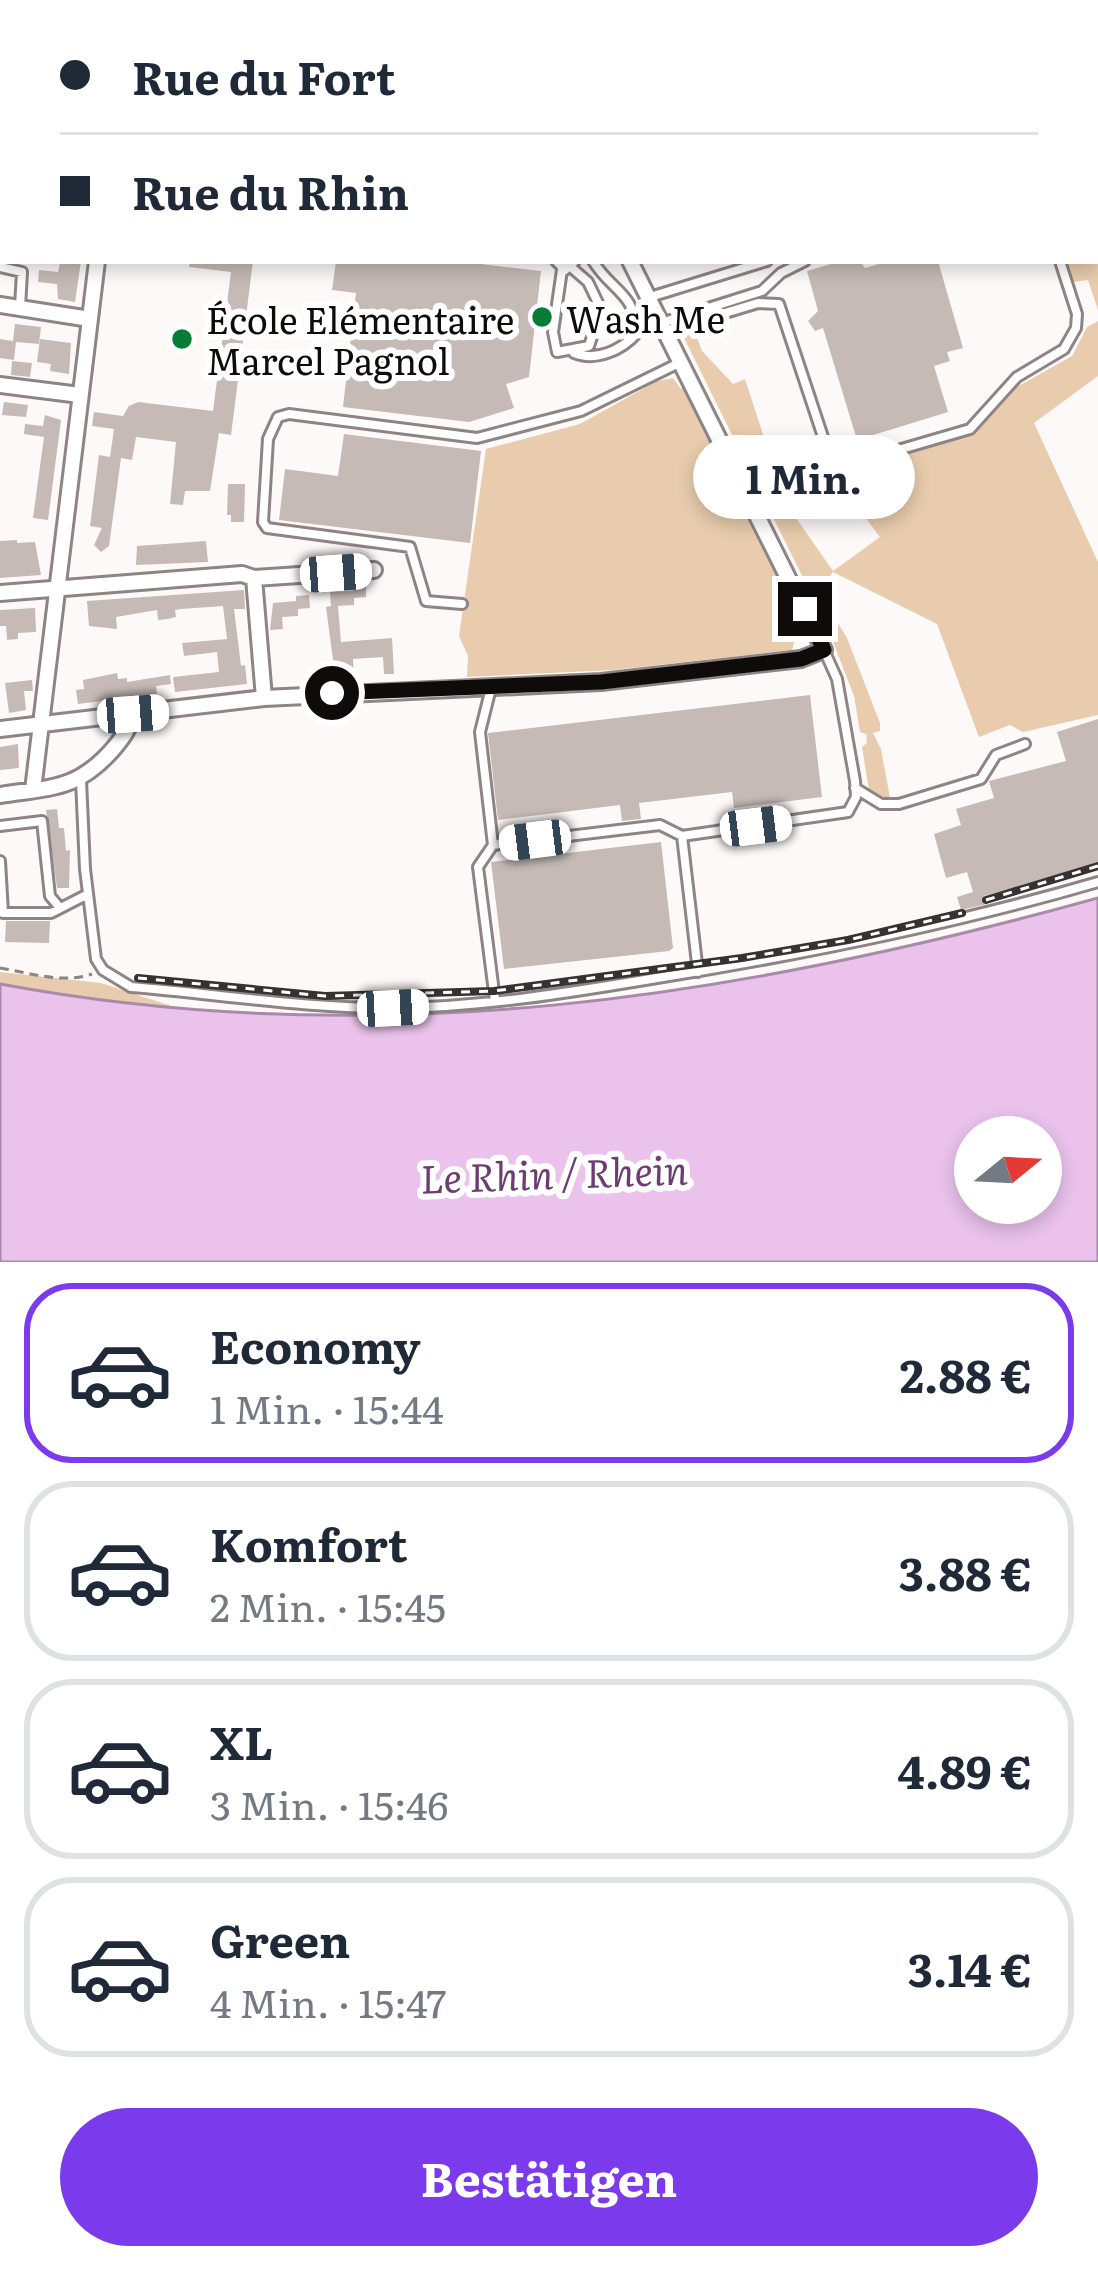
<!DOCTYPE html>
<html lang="de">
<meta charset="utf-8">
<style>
:root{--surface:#fff;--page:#f2f2f3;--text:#1f2937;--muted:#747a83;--line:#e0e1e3;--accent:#7c3aed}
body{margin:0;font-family:Literata,serif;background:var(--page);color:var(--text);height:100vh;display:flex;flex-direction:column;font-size:45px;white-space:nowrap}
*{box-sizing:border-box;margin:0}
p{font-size:39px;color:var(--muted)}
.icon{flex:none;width:66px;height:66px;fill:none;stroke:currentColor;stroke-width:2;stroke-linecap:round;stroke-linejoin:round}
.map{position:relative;height:1262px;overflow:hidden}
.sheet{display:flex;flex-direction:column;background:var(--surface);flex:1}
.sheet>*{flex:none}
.top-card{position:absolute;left:0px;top:0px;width:1098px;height:264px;box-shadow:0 6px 18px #0003;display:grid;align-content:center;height:264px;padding:0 60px;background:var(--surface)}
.needle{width:78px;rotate:72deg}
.tools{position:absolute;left:954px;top:1116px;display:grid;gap:24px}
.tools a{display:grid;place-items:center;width:108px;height:108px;border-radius:50%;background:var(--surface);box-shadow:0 6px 18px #0003;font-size:60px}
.end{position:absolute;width:54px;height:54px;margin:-27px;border:15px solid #0f0b0b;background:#fff;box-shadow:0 0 0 6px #fff}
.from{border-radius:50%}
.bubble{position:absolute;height:84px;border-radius:42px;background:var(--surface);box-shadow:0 6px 18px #0003;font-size:39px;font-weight:700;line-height:84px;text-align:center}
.car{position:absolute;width:36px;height:72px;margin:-36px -18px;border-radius:15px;box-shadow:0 0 9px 3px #0007;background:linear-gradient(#fff 24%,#345 0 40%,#fff 0 76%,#345 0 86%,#fff 0)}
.top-card b{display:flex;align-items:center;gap:42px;height:114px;font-size:45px}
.top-card b+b{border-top:3px solid var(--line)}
.top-card i{width:30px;height:30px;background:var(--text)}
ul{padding:21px 0 0;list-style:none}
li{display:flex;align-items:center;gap:36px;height:180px;margin:0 24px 18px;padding:0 36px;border:6px solid var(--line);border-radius:48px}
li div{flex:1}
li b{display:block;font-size:45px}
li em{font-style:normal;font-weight:700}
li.on{border-color:var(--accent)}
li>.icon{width:108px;height:108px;stroke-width:1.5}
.cta{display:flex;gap:24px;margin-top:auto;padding:24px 60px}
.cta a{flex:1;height:138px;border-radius:72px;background:var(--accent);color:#fff;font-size:48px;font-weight:700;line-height:138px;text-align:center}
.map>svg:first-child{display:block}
.green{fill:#e8ccad}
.water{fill:#eac2ec;stroke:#a88ba8;stroke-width:3;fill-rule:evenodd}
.building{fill:#c5bab6}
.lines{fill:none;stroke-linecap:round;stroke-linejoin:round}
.service-casing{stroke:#8f8484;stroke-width:14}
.minor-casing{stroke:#8f8484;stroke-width:20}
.secondary-casing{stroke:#8f8484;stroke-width:24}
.primary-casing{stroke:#8f8484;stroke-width:27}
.path{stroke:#898585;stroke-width:3;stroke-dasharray:9 6;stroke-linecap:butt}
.service{stroke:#fff;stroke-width:8}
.minor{stroke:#fff;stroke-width:14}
.secondary{stroke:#fff;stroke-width:18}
.primary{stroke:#fff;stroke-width:21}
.rail-casing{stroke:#363232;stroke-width:8}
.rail{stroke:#fff;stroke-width:3;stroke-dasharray:9;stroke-linecap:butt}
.route{stroke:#0f0b0b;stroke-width:15}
.poi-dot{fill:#057d34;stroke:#fff;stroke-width:4.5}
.labels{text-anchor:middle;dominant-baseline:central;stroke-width:12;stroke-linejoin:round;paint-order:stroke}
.poi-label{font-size:36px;fill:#0f0b0b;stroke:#fff;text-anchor:start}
.water-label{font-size:39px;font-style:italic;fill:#6d3d71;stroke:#fff}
</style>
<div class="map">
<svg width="1098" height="1262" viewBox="0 0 1098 1262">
<rect width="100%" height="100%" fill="#fef9f9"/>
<path class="green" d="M 1095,123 L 1098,134 L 1098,310 L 1088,280 L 1073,282 L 1066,261 L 1095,261 Z
M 1098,321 L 1098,376 L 1034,423 L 1098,562 L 1098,715 L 1023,732 L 1010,725 L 979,737 L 937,624 L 833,572 L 819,591 L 847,638 L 880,723 L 880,731 L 873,733 L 881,749 L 890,798 L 877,797 L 869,790 L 862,747 L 867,743 L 866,734 L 860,732 L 854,696 L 827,626 L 684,338 L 693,326 L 702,351 L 733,384 L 745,379 L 785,502 L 833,571 L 880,537 L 840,484 L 862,467 L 976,431 L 1010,391 L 1072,356 L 1087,327 Z
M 673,378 L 681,389 L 685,386 L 800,621 L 792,650 L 613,670 L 467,677 L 468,656 L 459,636 L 486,449 L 580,424 L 657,381 Z
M 0,972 L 101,983 L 181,1009 L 62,996 L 0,984 Z"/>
<path class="water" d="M 1098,898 L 1098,1262 L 0,1262 L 0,984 C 376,1054 734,999 1098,898 ZM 975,1137 L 1041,1137 L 1041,1203 L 975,1203 Z"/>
<path class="building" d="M 81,261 L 75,302 L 58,299 L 57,284 L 38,282 L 39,270 L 58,272 L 60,262 Z
M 190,261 L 253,261 L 231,435 L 219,433 L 210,491 L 185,491 L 183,505 L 170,504 L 176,442 L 136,437 L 132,460 L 121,458 L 109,546 L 101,552 L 94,545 L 102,528 L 90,526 L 99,455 L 110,457 L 114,429 L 92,426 L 94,412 L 123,416 L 129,406 L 138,402 L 213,411 L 231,272 L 189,267 Z
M 336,261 L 455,261 L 541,271 L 529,377 L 506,384 L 514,408 L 469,422 L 343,407 L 356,293 L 332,290 Z
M 841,261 L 860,261 L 865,268 L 889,261 L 938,261 L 963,348 L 947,352 L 950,361 L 934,366 L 948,412 L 857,440 L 823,328 L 815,331 L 808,321 L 818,311 L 807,271 Z
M 15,324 L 41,327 L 39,344 L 16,342 L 14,360 L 0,358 L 0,339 L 13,341 Z
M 40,339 L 71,343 L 69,374 L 50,371 L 51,364 L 37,362 Z
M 12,361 L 32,363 L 30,377 L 11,375 Z
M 4,402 L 28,405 L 26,417 L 2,415 Z
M 45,415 L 61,420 L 48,520 L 33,518 L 44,437 L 24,434 L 25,424 L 43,426 Z
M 344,434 L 481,451 L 470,543 L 279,520 L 285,469 L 338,476 Z
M 228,484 L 245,484 L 244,522 L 231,522 L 231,515 L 227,515 Z
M 17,540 L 17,543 L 35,542 L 41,575 L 0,578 L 0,541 Z
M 206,541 L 208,562 L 136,565 L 137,546 Z
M 353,585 L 366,585 L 366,597 L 354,598 L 354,605 L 338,606 L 341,642 L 392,638 L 394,674 L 384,674 L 383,657 L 353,659 L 354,680 L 345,682 L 344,673 L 326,675 L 324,661 L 333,660 L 326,607 L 331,606 L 330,592 L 353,591 Z
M 244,590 L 245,609 L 234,609 L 241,666 L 245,665 L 247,684 L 175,692 L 173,677 L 219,672 L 217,652 L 184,656 L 182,643 L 227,639 L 223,606 L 181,609 L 175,610 L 176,617 L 168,619 L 158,620 L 157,610 L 116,617 L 117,629 L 89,626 L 87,601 Z
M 309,595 L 310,608 L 298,609 L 298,616 L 282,617 L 283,629 L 270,630 L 273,603 L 296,601 L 296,596 Z
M 35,608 L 36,632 L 18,633 L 18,639 L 7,640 L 6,626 L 0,626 L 0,610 Z
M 117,673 L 118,679 L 127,678 L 127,682 L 170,675 L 171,684 L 156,686 L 157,694 L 78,704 L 76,690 L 84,689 L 83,680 Z
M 32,680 L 33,691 L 24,691 L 26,710 L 9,713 L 5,683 Z
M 810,695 L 822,797 L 734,808 L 732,792 L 639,803 L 641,819 L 622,821 L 620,805 L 498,820 L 488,733 Z
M 1098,719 L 1098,863 L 984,896 L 987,904 L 961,910 L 957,897 L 973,892 L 967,872 L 946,878 L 934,834 L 961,825 L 956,809 L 994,798 L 989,781 L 1066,761 L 1057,732 Z
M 18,744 L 19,768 L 0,770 L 0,747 Z
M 57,809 L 59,828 L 64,828 L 66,851 L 70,850 L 69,888 L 57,888 L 46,810 Z
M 661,842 L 673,948 L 669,951 L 504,969 L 491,862 Z
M 6,921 L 50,921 L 49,943 L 5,942 Z"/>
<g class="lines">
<defs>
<path id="service" d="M 43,3 L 44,0
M 556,261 L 565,270 L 575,261
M 0,267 L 22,272 L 20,307
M 562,270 L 553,332 L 557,352 L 589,346 L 601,309 L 588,282 L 572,268
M 650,297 L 767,261
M 661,323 L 762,291 L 781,273 L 805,261
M 666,331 L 758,303 L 779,304 L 827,449 L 837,459 L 850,464 L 970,429 L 1017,377 L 1064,349 L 1076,328 L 1077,314 L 1060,261
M 574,353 C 596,362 622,350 637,333 C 635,292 611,291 593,261
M 462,604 L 426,601 L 410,547 L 267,528 L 263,522 L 268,439 L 278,417 L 289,414 L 477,438 L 581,411 L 681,362
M 491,688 L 480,732 L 493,845 L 478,867 L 495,1000
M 81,780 L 85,869 L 96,959 L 103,970 L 131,987 C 217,994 311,1009 396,1008 C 481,1007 567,993 651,979 C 802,955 951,925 1098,882
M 855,788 L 881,804 L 899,804 L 981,779 L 996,755 L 1025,744
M 0,826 L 42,821 L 50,896 L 60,908
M 682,836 L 698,972
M 493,845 L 660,825 L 682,836 L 848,812 L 856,797 L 855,781 L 837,679 L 824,650
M 0,861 L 3,913 L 51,913 L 88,894"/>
<path id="minor" d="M 0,206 L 3,206
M 0,305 L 90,319
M 0,385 L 80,395
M 254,578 L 264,698
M 0,593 L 242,574 L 254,578 L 374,570
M 0,729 L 264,698 L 601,682 L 801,659 L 824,650 L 630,261
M 33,790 L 97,261
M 0,795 C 52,787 78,790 114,748 C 124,736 129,729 132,714"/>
<path id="secondary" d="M 60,0 L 76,3
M 727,3 L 733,0"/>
<path id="primary" d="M 1066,0 L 1067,3
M 1095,87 L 1098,97"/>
</defs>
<use href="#service" class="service-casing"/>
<use href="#minor" class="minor-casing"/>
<use href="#secondary" class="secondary-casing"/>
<use href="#primary" class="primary-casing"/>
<path class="path" d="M 136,0 L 153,3
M 0,1 L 9,3
M 0,968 C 30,973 63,984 92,974"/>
<use href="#service" class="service"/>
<use href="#minor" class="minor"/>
<use href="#secondary" class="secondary"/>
<use href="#primary" class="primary"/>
<defs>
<path id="rail" d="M 655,0 L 700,3
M 767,3 L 790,0
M 833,3 L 843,0
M 864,3 L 873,0
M 986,900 L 1098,866
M 138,978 L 325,996 L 494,991 L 742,958 L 848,940 L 962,913"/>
</defs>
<use href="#rail" class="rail-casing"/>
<use href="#rail" class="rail"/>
</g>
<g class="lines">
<path class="route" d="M 332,693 L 601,682 L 801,659 L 824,650 L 805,609"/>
</g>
<g class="poi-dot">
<circle cx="542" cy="317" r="12"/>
<circle cx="182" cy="339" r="12"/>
</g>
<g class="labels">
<g class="poi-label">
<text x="566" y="317">Wash Me</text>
<text x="206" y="318">École Elémentaire<tspan x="206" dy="41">Marcel Pagnol</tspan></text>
</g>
<g class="water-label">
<text transform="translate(554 1172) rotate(-2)">Le Rhin / Rhein</text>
</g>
</g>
</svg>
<div class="tools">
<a><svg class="needle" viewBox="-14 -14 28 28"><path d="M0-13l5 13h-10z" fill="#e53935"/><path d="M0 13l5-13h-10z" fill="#747a83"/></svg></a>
</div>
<i class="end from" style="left:332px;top:693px"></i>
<i class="end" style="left:805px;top:609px"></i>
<div class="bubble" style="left:693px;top:435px;width:222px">1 Min.</div>
<i class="car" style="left:336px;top:573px;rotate:86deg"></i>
<i class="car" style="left:133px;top:714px;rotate:86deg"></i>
<i class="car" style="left:756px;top:826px;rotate:83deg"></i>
<i class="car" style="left:535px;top:840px;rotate:263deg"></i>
<i class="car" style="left:393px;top:1008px;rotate:87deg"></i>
<div class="top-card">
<b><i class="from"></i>Rue du Fort</b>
<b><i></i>Rue du Rhin</b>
</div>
</div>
<section class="sheet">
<ul>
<li class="on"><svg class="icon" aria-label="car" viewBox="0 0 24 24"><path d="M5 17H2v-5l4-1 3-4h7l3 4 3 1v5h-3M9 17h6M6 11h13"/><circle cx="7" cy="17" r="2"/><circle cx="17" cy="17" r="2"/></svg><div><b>Economy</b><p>1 Min. · 15:44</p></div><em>2.88 €</em></li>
<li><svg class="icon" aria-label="car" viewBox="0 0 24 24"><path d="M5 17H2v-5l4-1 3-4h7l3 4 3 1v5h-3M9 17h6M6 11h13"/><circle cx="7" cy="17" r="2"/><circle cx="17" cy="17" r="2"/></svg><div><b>Komfort</b><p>2 Min. · 15:45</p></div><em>3.88 €</em></li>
<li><svg class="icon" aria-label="car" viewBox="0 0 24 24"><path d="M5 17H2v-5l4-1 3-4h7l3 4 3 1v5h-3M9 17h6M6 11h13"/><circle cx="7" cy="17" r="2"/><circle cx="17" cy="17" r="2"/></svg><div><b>XL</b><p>3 Min. · 15:46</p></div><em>4.89 €</em></li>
<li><svg class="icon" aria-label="car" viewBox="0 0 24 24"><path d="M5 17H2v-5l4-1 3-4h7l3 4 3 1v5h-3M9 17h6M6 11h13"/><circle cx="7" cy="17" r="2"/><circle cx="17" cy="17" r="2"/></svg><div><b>Green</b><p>4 Min. · 15:47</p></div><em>3.14 €</em></li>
</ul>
<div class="cta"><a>Bestätigen</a></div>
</section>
